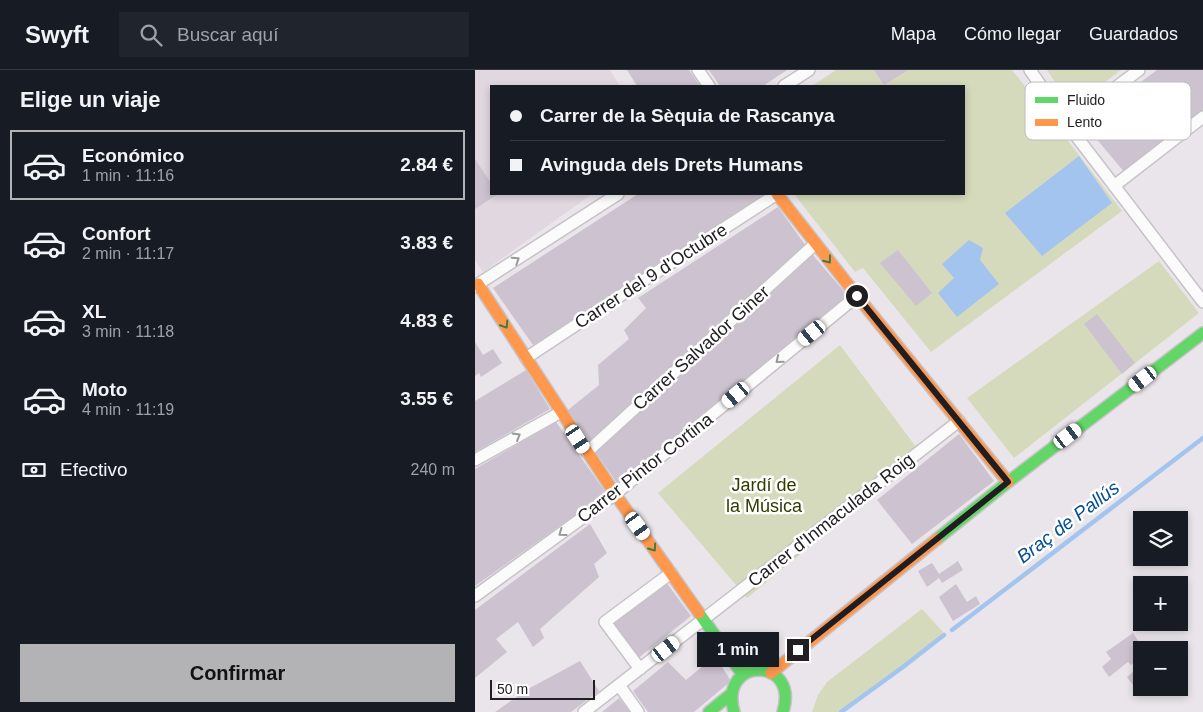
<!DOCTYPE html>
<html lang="es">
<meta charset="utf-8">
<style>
:root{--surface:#171b24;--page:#20242c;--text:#f1f3f6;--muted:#9ea1a6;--line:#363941;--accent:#b3b3b6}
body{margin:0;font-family:Helvetica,sans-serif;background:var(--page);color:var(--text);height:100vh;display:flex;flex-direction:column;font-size:19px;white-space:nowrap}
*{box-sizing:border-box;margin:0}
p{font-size:16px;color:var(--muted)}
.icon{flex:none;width:28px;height:28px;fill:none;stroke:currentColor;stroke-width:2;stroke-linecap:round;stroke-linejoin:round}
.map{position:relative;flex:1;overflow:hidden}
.details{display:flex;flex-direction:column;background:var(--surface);width:475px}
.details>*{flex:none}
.banner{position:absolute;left:15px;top:15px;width:475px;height:110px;border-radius:0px;box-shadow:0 2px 8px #0003;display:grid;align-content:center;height:110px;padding:0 20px;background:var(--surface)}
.tools{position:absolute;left:658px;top:441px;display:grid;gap:10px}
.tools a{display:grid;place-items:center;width:55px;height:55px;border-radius:0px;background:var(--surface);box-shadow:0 2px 8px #0003;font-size:25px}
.scale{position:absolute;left:15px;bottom:12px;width:105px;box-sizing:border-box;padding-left:5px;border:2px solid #211e21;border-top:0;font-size:14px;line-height:18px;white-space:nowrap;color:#211e21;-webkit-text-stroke:4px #fff;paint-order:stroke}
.end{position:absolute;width:22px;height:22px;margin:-11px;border:6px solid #211e21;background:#fff;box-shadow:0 0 0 2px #fff}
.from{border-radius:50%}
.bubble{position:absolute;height:35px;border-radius:0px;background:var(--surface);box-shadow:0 2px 8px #0003;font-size:16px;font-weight:700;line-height:35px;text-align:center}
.car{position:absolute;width:15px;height:30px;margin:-15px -8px;border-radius:6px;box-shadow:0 0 4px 1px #0007;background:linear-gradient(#fff 24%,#345 0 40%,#fff 0 76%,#345 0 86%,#fff 0)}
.banner b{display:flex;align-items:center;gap:18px;height:48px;font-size:19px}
.banner b+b{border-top:1px solid var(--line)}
.banner i{width:12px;height:12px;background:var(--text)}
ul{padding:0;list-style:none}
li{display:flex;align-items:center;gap:15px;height:70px;margin:0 10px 8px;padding:0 10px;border:2px solid transparent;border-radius:0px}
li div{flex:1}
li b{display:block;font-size:19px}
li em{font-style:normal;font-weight:700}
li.active{border-color:var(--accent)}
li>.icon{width:45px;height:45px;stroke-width:1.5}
h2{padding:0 20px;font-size:22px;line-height:60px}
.pay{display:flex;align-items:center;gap:12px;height:55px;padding:0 20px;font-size:19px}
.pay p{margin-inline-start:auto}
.button{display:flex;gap:10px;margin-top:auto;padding:10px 20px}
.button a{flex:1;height:58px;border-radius:0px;background:var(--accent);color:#111;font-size:20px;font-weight:700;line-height:58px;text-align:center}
header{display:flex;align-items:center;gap:30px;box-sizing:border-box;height:70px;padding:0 25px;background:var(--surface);border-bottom:1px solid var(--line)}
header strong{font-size:24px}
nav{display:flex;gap:28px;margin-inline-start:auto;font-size:18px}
.search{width:350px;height:45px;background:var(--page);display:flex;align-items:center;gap:12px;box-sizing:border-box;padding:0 18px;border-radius:0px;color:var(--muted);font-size:19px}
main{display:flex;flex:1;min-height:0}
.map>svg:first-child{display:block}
.built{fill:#e0d7e1}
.green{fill:#d6dabc}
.water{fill:#a3c4ef}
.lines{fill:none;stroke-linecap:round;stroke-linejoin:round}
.stream{stroke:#a3c4ef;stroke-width:4.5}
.building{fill:#cdc2cf}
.street-casing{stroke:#c6c3c6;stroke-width:14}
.fast-casing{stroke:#c6c3c6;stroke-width:14}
.slow-casing{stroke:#c6c3c6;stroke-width:14}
.street{stroke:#fcfbfc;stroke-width:11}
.fast{stroke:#63d668;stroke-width:11}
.slow{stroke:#ff974d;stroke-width:11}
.oneway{stroke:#999899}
.oneway2{stroke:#427a44}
.route{stroke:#211e21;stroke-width:6}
.labels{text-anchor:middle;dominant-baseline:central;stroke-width:5;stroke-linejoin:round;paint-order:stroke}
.street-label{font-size:18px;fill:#211e21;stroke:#fff}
.park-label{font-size:18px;fill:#333b00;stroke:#fff}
.water-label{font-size:19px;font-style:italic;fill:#044f94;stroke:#fff}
.key{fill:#fff;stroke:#bcbcbc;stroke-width:1}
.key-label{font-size:14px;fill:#211e21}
</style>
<header>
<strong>Swyft</strong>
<div class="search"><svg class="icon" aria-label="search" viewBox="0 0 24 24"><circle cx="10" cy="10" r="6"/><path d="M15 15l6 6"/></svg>Buscar aquí</div>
<nav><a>Mapa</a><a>Cómo llegar</a><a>Guardados</a></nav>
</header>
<main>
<section class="details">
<h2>Elige un viaje</h2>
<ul>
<li class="active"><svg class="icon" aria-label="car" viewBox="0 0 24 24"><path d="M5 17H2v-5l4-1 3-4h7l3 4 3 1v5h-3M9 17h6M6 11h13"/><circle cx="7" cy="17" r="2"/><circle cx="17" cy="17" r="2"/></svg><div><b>Económico</b><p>1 min · 11:16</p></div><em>2.84 €</em></li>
<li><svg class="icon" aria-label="car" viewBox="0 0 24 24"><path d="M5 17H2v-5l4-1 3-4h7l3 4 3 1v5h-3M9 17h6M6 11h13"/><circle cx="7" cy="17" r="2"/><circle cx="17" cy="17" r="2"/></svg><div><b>Confort</b><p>2 min · 11:17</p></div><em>3.83 €</em></li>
<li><svg class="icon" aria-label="car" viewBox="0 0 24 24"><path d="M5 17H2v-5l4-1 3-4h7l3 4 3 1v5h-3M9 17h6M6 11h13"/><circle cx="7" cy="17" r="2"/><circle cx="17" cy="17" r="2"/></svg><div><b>XL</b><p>3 min · 11:18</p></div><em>4.83 €</em></li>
<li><svg class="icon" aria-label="car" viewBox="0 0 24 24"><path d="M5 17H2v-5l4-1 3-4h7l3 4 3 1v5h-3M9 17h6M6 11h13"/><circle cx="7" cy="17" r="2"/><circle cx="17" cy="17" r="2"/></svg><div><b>Moto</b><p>4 min · 11:19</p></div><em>3.55 €</em></li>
</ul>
<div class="pay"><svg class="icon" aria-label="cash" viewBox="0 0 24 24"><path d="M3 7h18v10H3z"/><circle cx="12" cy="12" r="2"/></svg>Efectivo<p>240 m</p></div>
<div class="button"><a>Confirmar</a></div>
</section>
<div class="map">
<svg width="728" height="642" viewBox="0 0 728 642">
<rect width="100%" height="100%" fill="#eae5ea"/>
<path class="built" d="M 0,0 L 135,0 L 145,16 L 16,16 L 16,124 L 117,124 L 8,202 L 0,190 Z"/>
<path class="green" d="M 361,0 L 537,0 L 577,50 L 647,141 L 456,282 L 388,198 L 380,202 L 319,124 L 489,124 L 489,16 L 337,16 Z
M 572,0 L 646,0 L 597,37 Z
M 684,191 L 724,243 L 539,388 L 492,328 Z
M 365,275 L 447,385 L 272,528 L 183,423 Z
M 447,539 L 468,562 L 467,564 L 426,597 L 363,642 L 337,642 L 343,625 L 352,612 Z"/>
<path class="water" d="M 604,86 L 637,133 L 567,186 L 530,143 Z
M 494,170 L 508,178 L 505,190 L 524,214 L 482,247 L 463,223 L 479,208 L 467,194 Z"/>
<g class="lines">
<path class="stream" d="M 477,560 L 728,368
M 366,642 L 428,597 L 469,565"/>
</g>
<path class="building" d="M 152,0 L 214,0 L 225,16 L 162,16 Z
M 234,0 L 312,0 L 288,16 L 245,16 Z
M 399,0 L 433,0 L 409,15 Z
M 682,0 L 728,0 L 728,40 L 650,103 L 609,54 Z
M 0,89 L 16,113 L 16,124 L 23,124 L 0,139 Z
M 163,124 L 292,124 L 293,127 L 58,275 L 18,218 Z
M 303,137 L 331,176 L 115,371 L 93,340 L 124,315 L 123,295 L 154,269 L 149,260 L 171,238 L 163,228 Z
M 423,180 L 457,223 L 441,236 L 405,193 Z
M 337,184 L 373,226 L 142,413 L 121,382 Z
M 622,244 L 660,293 L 647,304 L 609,254 Z
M 0,272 L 8,285 L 18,279 L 27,293 L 6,307 L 4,303 L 0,306 Z
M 51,300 L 75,339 L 0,382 L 0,331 Z
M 81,352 L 131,423 L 0,516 L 0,399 Z
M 484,364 L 519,411 L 437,474 L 402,430 Z
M 115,454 L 132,483 L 119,494 L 124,507 L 65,559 L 69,568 L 58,577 L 43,552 L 21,569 L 32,582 L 0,608 L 0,540 Z
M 483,491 L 488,500 L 467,513 L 464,508 L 452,517 L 443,501 L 457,493 L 464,504 Z
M 191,512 L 216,546 L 162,589 L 137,553 Z
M 481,514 L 492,532 L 501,526 L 505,534 L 478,551 L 464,527 Z
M 658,563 L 669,580 L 666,580 L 666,586 L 656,595 L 653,592 L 634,607 L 627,597 L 636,589 L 631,582 Z
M 240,586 L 256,611 L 219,642 L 173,642 L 158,621 L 193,592 L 211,610 Z
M 105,591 L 124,621 L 96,642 L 20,642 L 53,619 Z
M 666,595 L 666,618 L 677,618 L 666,626 L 652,607 Z
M 144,628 L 155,642 L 127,642 Z"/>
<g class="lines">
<defs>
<path id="street" d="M 223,0 L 234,16
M 555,0 L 592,54 L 728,232
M 309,16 L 334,0
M 592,54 L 664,0
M 639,116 L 728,47
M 0,216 L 143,124
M 51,288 L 157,218 L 302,124
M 112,382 L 340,174
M 0,390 L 86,342
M 0,526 L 140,424 L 382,226
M 165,599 L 130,552 L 196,503
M 144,615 L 163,642
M 109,642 L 484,351"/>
<path id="fast" d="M 462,469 L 533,412 L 728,263
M 224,543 L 268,605
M 234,642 L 256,624
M 259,642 C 243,586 325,586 308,642"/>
<path id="slow" d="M 302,124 L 382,226 L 533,412
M 3,214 L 140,424 L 224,543
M 296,603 L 462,469"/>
</defs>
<use href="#street" class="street-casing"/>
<use href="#fast" class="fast-casing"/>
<use href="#slow" class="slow-casing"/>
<use href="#street" class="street"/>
<use href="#fast" class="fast"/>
<use href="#slow" class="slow"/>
</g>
<defs><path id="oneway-chevron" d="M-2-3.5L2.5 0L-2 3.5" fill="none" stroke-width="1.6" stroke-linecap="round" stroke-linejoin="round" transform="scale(1.25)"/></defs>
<g class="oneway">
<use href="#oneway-chevron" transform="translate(41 190) rotate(-33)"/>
<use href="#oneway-chevron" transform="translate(304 290) rotate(141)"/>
<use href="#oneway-chevron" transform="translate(42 366) rotate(-30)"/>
<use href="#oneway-chevron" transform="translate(87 463) rotate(144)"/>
</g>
<g class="oneway2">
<use href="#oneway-chevron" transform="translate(353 190) rotate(52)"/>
<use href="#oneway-chevron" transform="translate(30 255) rotate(57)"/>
<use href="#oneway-chevron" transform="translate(178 478) rotate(55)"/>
</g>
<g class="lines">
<path class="route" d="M 323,580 L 533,412 L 382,226"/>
</g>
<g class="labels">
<g class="street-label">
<text transform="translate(176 206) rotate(-33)">Carrer del 9 d'Octubre</text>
<text transform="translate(226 278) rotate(-42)">Carrer Salvador Giner</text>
<text transform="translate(170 398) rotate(-38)">Carrer Pintor Cortina</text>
<text transform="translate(356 450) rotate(-38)">Carrer d'Inmaculada Roig</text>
</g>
<g class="park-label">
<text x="289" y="415">Jardí de<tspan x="289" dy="21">la Música</tspan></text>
</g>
<g class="water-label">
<text transform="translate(593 452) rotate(-37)">Braç de Pallús</text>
</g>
</g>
<rect x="550" y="12" width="166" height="58" rx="8" class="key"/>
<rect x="560" y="27" width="23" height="6" fill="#63d668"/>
<rect x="560" y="49" width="23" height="7" fill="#ff974d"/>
<g class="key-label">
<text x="592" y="35">Fluido</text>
<text x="592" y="57">Lento</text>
</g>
</svg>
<div class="tools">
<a><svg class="icon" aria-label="layers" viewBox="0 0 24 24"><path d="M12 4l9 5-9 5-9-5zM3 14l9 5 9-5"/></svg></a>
<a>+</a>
<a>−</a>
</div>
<div class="scale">50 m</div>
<i class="end from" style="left:382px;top:226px"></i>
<i class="end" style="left:323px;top:580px"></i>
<div class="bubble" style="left:222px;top:562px;width:82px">1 min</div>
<i class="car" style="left:337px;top:263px;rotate:231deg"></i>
<i class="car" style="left:668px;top:309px;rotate:233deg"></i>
<i class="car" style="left:261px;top:325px;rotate:230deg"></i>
<i class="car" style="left:593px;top:366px;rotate:53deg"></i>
<i class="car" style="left:103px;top:369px;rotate:147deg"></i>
<i class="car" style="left:163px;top:456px;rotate:144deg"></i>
<i class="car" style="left:191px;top:579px;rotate:52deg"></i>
<div class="banner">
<b><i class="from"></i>Carrer de la Sèquia de Rascanya</b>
<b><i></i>Avinguda dels Drets Humans</b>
</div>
</div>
</main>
